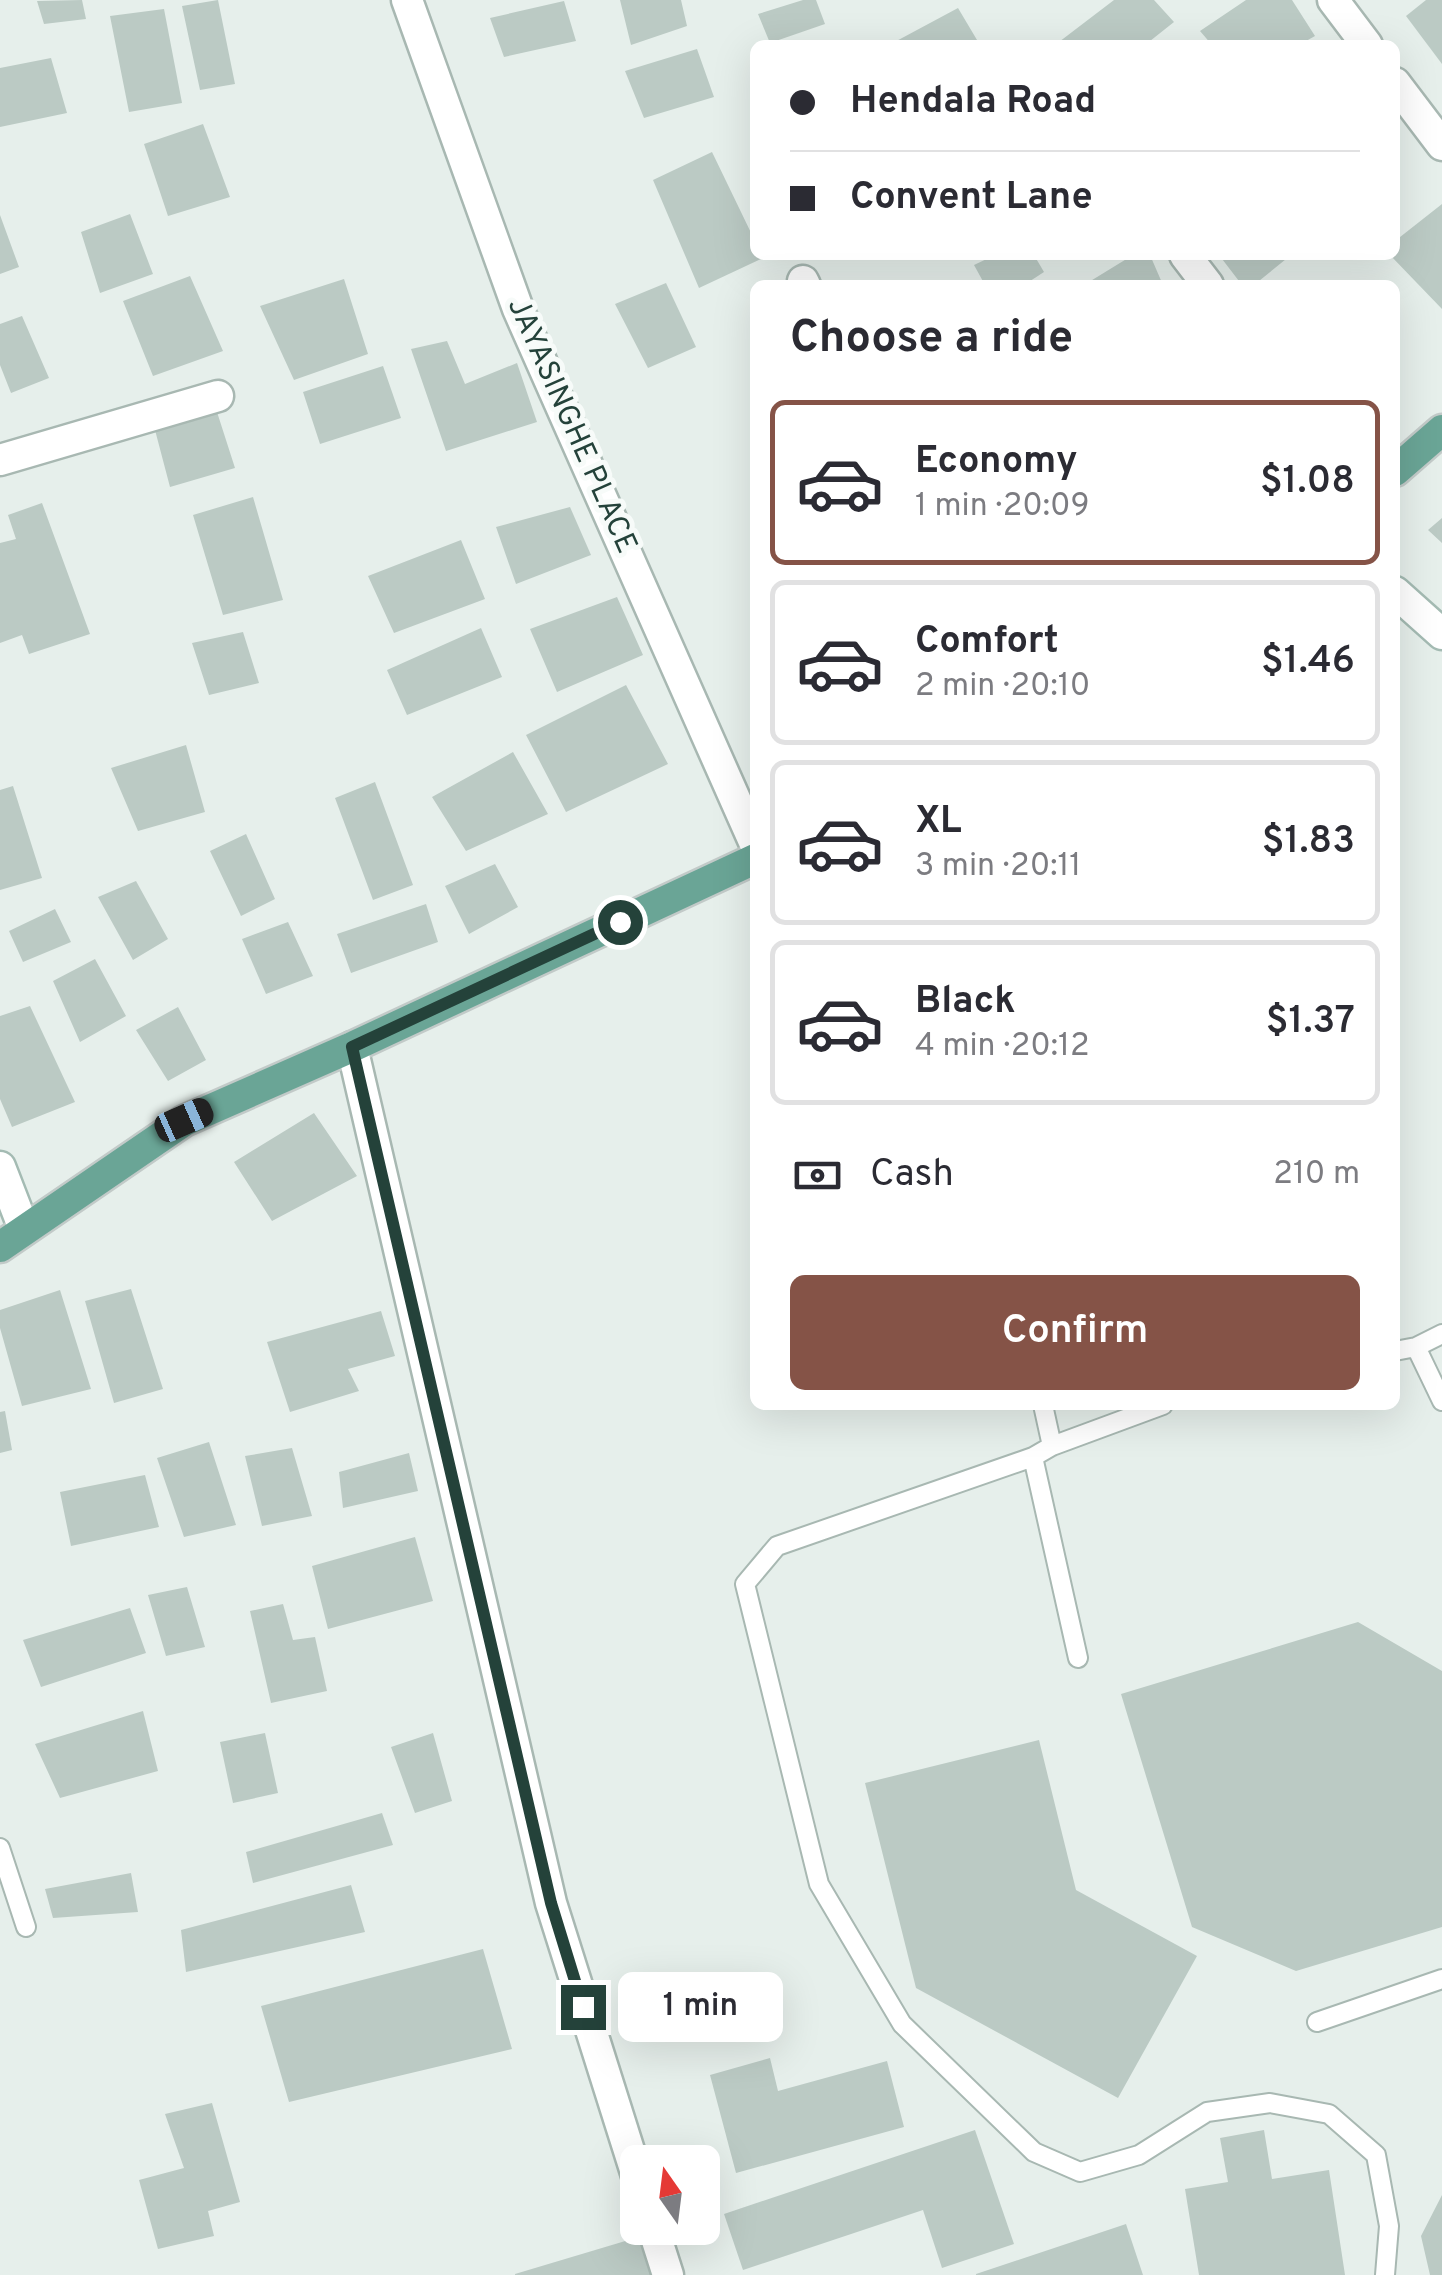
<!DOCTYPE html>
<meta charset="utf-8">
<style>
:root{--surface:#fff;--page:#f7f7f7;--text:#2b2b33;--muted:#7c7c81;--line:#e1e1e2;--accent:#855347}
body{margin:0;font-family:Overpass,sans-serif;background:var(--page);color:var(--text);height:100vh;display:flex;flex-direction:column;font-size:38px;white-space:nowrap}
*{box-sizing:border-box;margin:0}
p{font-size:32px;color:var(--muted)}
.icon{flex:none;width:55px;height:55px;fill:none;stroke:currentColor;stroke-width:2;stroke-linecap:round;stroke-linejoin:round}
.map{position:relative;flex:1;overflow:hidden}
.side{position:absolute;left:750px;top:280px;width:650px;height:1130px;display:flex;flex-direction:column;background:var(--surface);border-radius:15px;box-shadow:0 10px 40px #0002}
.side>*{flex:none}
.banner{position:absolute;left:750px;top:40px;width:650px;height:220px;border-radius:15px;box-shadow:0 10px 40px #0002;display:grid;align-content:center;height:220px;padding:0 40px;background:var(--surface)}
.needle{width:65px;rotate:346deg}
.controls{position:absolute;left:620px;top:2145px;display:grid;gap:20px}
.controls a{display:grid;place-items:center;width:100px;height:100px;border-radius:15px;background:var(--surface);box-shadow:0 10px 40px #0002;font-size:50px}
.end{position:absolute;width:45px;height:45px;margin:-22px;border:12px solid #24423a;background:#fff;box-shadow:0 0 0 5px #fff}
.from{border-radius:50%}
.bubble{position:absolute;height:70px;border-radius:15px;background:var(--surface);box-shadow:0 10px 40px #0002;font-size:32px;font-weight:600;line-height:70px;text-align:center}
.car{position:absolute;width:30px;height:60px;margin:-30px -15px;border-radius:12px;box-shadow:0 0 8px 2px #0007;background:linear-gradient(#222 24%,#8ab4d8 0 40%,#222 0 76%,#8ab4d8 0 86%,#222 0)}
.banner b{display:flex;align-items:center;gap:35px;height:95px;font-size:38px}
.banner b+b{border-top:2px solid var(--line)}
.banner i{width:25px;height:25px;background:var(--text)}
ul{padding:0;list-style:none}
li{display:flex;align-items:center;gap:30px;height:165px;margin:0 20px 15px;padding:0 20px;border:5px solid var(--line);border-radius:15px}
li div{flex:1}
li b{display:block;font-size:38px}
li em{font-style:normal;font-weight:600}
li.current{border-color:var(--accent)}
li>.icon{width:90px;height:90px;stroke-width:1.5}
h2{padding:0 40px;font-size:45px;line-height:120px}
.pay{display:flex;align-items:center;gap:25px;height:110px;padding:0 40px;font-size:38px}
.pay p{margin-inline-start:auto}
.action{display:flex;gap:20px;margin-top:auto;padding:20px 40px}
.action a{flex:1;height:115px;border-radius:15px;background:var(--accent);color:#fff;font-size:40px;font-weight:600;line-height:115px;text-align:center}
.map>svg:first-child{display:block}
.building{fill:#bbcac4}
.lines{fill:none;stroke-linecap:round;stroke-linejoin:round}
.lane-casing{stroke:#a8b8b2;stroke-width:22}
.street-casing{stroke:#a8b8b2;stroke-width:35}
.secondary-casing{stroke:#a4bbb3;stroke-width:35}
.primary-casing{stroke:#c2cac8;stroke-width:35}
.lane{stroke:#fff;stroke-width:18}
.street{stroke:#fff;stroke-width:30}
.secondary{stroke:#fff;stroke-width:30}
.primary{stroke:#6aa596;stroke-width:30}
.route{stroke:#24423a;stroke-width:12}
.labels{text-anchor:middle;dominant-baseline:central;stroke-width:10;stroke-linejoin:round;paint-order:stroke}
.street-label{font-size:30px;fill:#24423a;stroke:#f7fbf9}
</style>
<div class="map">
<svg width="1442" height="2275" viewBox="0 0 1442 2275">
<rect width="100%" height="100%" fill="#e6efeb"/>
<path class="building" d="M 82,0 L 86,19 L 44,24 L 37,1 Z
M 218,0 L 235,84 L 200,90 L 182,6 Z
M 620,0 L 681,0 L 687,26 L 631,45 Z
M 803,0 L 816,0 L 825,24 L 770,43 L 758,14 Z
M 1114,0 L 1154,0 L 1174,22 L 1145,45 L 1055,45 Z
M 1246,0 L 1292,0 L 1315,36 L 1299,45 L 1212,45 L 1200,31 Z
M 1426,0 L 1442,0 L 1442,64 L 1406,16 Z
M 564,1 L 576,41 L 504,57 L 490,18 Z
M 958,8 L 980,45 L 889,45 Z
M 164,9 L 182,103 L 129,112 L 110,16 Z
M 697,49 L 714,97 L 644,118 L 625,71 Z
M 51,58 L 67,113 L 0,127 L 0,68 Z
M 203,124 L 230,197 L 168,216 L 144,144 Z
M 712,152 L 755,241 L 755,255 L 763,258 L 699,288 L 653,180 Z
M 1442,204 L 1442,309 L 1390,255 L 1395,255 L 1395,241 Z
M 130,214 L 153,274 L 100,293 L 81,232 Z
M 0,215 L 19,267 L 0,274 Z
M 995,255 L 1034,255 L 1044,272 L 1024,285 L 985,285 L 974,265 Z
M 1133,255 L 1150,255 L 1163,285 L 1084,285 Z
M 1219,255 L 1291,255 L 1254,285 L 1242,285 Z
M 190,276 L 223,351 L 153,376 L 123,301 Z
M 344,279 L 368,354 L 294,380 L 260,306 Z
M 666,283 L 696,347 L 648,368 L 615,304 Z
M 22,316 L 49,378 L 11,393 L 0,365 L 0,324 Z
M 447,341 L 465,384 L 517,363 L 537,422 L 446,451 L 411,349 Z
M 383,366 L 401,418 L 320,444 L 303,392 Z
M 217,412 L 235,468 L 170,487 L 155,430 Z
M 253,497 L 283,600 L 223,615 L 193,515 Z
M 42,503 L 90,634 L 29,654 L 22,635 L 0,643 L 0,543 L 16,539 L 8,515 Z
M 570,507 L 591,555 L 516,584 L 496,527 Z
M 1442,518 L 1442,543 L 1428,530 Z
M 461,540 L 485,599 L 394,633 L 368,576 Z
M 617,597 L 643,655 L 557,692 L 530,629 Z
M 481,628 L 502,677 L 407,715 L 387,670 Z
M 243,632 L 259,683 L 209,695 L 192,643 Z
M 626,685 L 668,764 L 566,812 L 526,735 Z
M 186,745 L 205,812 L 138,831 L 111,768 Z
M 513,752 L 548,814 L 466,851 L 432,797 Z
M 375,782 L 413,885 L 373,900 L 335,798 Z
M 13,786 L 42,878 L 0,890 L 0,790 Z
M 246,834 L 275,899 L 241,916 L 210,851 Z
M 495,864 L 518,907 L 469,934 L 445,886 Z
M 136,881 L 168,939 L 133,960 L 98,897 Z
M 426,904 L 438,942 L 351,973 L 337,934 Z
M 55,909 L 71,942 L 23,962 L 9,931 Z
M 288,922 L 313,976 L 266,994 L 242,939 Z
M 95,959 L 126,1016 L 80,1042 L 53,981 Z
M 30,1006 L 75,1102 L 12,1127 L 0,1099 L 0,1016 Z
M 178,1007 L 206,1060 L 168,1081 L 136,1030 Z
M 314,1113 L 357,1176 L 272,1221 L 234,1162 Z
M 131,1289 L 163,1389 L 114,1403 L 85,1301 Z
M 60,1290 L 91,1389 L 22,1406 L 0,1328 L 0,1310 Z
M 381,1311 L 395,1356 L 348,1369 L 359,1391 L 290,1412 L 267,1342 Z
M 5,1411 L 12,1450 L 0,1453 L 0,1412 Z
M 209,1442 L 236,1525 L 184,1537 L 157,1458 Z
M 292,1448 L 312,1516 L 262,1526 L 245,1456 Z
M 409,1453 L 418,1491 L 343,1508 L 339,1472 Z
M 145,1475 L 159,1527 L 71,1546 L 60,1492 Z
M 415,1537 L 433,1601 L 328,1629 L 312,1566 Z
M 187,1587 L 205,1647 L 166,1656 L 148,1595 Z
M 283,1604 L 293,1640 L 315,1637 L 327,1691 L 271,1703 L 250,1611 Z
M 130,1608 L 146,1653 L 41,1687 L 23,1640 Z
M 1358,1622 L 1442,1671 L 1442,1927 L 1296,1971 L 1192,1927 L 1121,1694 Z
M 143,1711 L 158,1771 L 60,1798 L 35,1744 Z
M 265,1733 L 278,1793 L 233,1803 L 220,1742 Z
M 433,1733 L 452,1801 L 415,1813 L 391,1747 Z
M 1039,1740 L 1076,1890 L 1197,1956 L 1118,2098 L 916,1988 L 865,1783 Z
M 382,1813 L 393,1845 L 253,1883 L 246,1852 Z
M 131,1873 L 138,1912 L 53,1918 L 45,1889 Z
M 351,1885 L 365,1932 L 186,1972 L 181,1930 Z
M 483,1949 L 512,2049 L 289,2102 L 261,2006 Z
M 770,2058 L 778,2091 L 887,2061 L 904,2127 L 736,2173 L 710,2075 Z
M 212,2103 L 240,2202 L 208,2211 L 214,2236 L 158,2249 L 139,2180 L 184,2168 L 165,2114 Z
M 975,2130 L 1014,2244 L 942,2268 L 923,2210 L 743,2270 L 724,2214 Z
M 1264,2130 L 1272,2179 L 1329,2170 L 1345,2275 L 1199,2275 L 1185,2189 L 1228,2182 L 1220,2138 Z
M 1442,2195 L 1442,2275 L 1430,2275 L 1421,2236 Z
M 1126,2224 L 1143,2275 L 976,2275 L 976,2274 Z
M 642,2236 L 654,2275 L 515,2275 L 515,2274 Z"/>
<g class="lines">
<defs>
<path id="lane" d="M 1416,1347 L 1442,1401
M 1395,1351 L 1416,1347 L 1442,1334
M 1043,1405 L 1052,1446
M 1163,1405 L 1052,1446 L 1033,1457 L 777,1546 L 745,1584 L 819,1884 L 902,2024 L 1034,2152 L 1080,2172 L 1139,2155 L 1207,2112 L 1270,2103 L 1329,2114 L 1376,2155 L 1389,2226 L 1385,2275
M 1033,1457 L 1078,1658
M 0,1848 L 26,1927
M 1317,2022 L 1442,1979"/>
<path id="street" d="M 407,0 L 518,309 L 755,844
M 1333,0 L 1367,45
M 1395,83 L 1442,145
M 1185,255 L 1208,285
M 803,281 L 805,285
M 0,460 L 218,396
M 352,1047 L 551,1903 L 638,2179
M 653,2228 L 668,2275"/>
<path id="secondary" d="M 1395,592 L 1442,634
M 0,1167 L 24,1229"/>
<path id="primary" d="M 1395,471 L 1442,430
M 0,1247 L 184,1121 L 352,1047 L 755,859"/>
</defs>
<use href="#lane" class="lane-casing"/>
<use href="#street" class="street-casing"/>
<use href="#secondary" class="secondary-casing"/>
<use href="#primary" class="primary-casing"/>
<use href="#lane" class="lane"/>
<use href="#street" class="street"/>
<use href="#secondary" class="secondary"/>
<use href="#primary" class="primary"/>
</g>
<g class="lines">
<path class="route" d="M 583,2007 L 551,1903 L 352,1047 L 620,922"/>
</g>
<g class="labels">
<g class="street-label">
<text transform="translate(571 426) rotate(66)">JAYASINGHE PLACE</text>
</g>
</g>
</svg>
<div class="controls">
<a><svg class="needle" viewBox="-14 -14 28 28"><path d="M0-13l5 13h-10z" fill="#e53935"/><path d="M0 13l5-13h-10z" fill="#7c7c81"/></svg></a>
</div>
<i class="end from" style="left:620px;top:922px"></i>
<i class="end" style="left:583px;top:2007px"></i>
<div class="bubble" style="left:618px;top:1972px;width:165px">1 min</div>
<i class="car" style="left:184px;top:1120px;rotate:66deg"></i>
<div class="banner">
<b><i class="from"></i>Hendala Road</b>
<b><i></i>Convent Lane</b>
</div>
<section class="side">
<h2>Choose a ride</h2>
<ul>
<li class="current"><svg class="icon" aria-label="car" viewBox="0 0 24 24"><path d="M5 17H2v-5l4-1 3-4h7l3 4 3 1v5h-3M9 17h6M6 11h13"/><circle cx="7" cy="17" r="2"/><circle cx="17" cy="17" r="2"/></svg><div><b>Economy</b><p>1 min · 20:09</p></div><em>$1.08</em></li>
<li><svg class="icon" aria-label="car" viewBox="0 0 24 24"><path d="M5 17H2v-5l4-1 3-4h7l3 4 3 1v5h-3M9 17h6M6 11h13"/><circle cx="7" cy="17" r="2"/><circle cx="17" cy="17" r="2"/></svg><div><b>Comfort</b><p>2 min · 20:10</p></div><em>$1.46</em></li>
<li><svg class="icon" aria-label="car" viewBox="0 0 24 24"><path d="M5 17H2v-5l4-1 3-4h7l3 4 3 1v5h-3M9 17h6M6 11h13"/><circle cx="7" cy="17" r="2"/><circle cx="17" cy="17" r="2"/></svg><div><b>XL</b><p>3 min · 20:11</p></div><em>$1.83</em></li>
<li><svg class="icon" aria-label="car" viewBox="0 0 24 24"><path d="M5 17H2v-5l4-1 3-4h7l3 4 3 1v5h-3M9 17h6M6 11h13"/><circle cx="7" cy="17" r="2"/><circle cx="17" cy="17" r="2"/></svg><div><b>Black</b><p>4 min · 20:12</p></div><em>$1.37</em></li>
</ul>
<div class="pay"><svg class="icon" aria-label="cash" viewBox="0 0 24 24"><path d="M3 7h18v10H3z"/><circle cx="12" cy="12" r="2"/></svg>Cash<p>210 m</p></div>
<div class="action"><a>Confirm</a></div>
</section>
</div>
